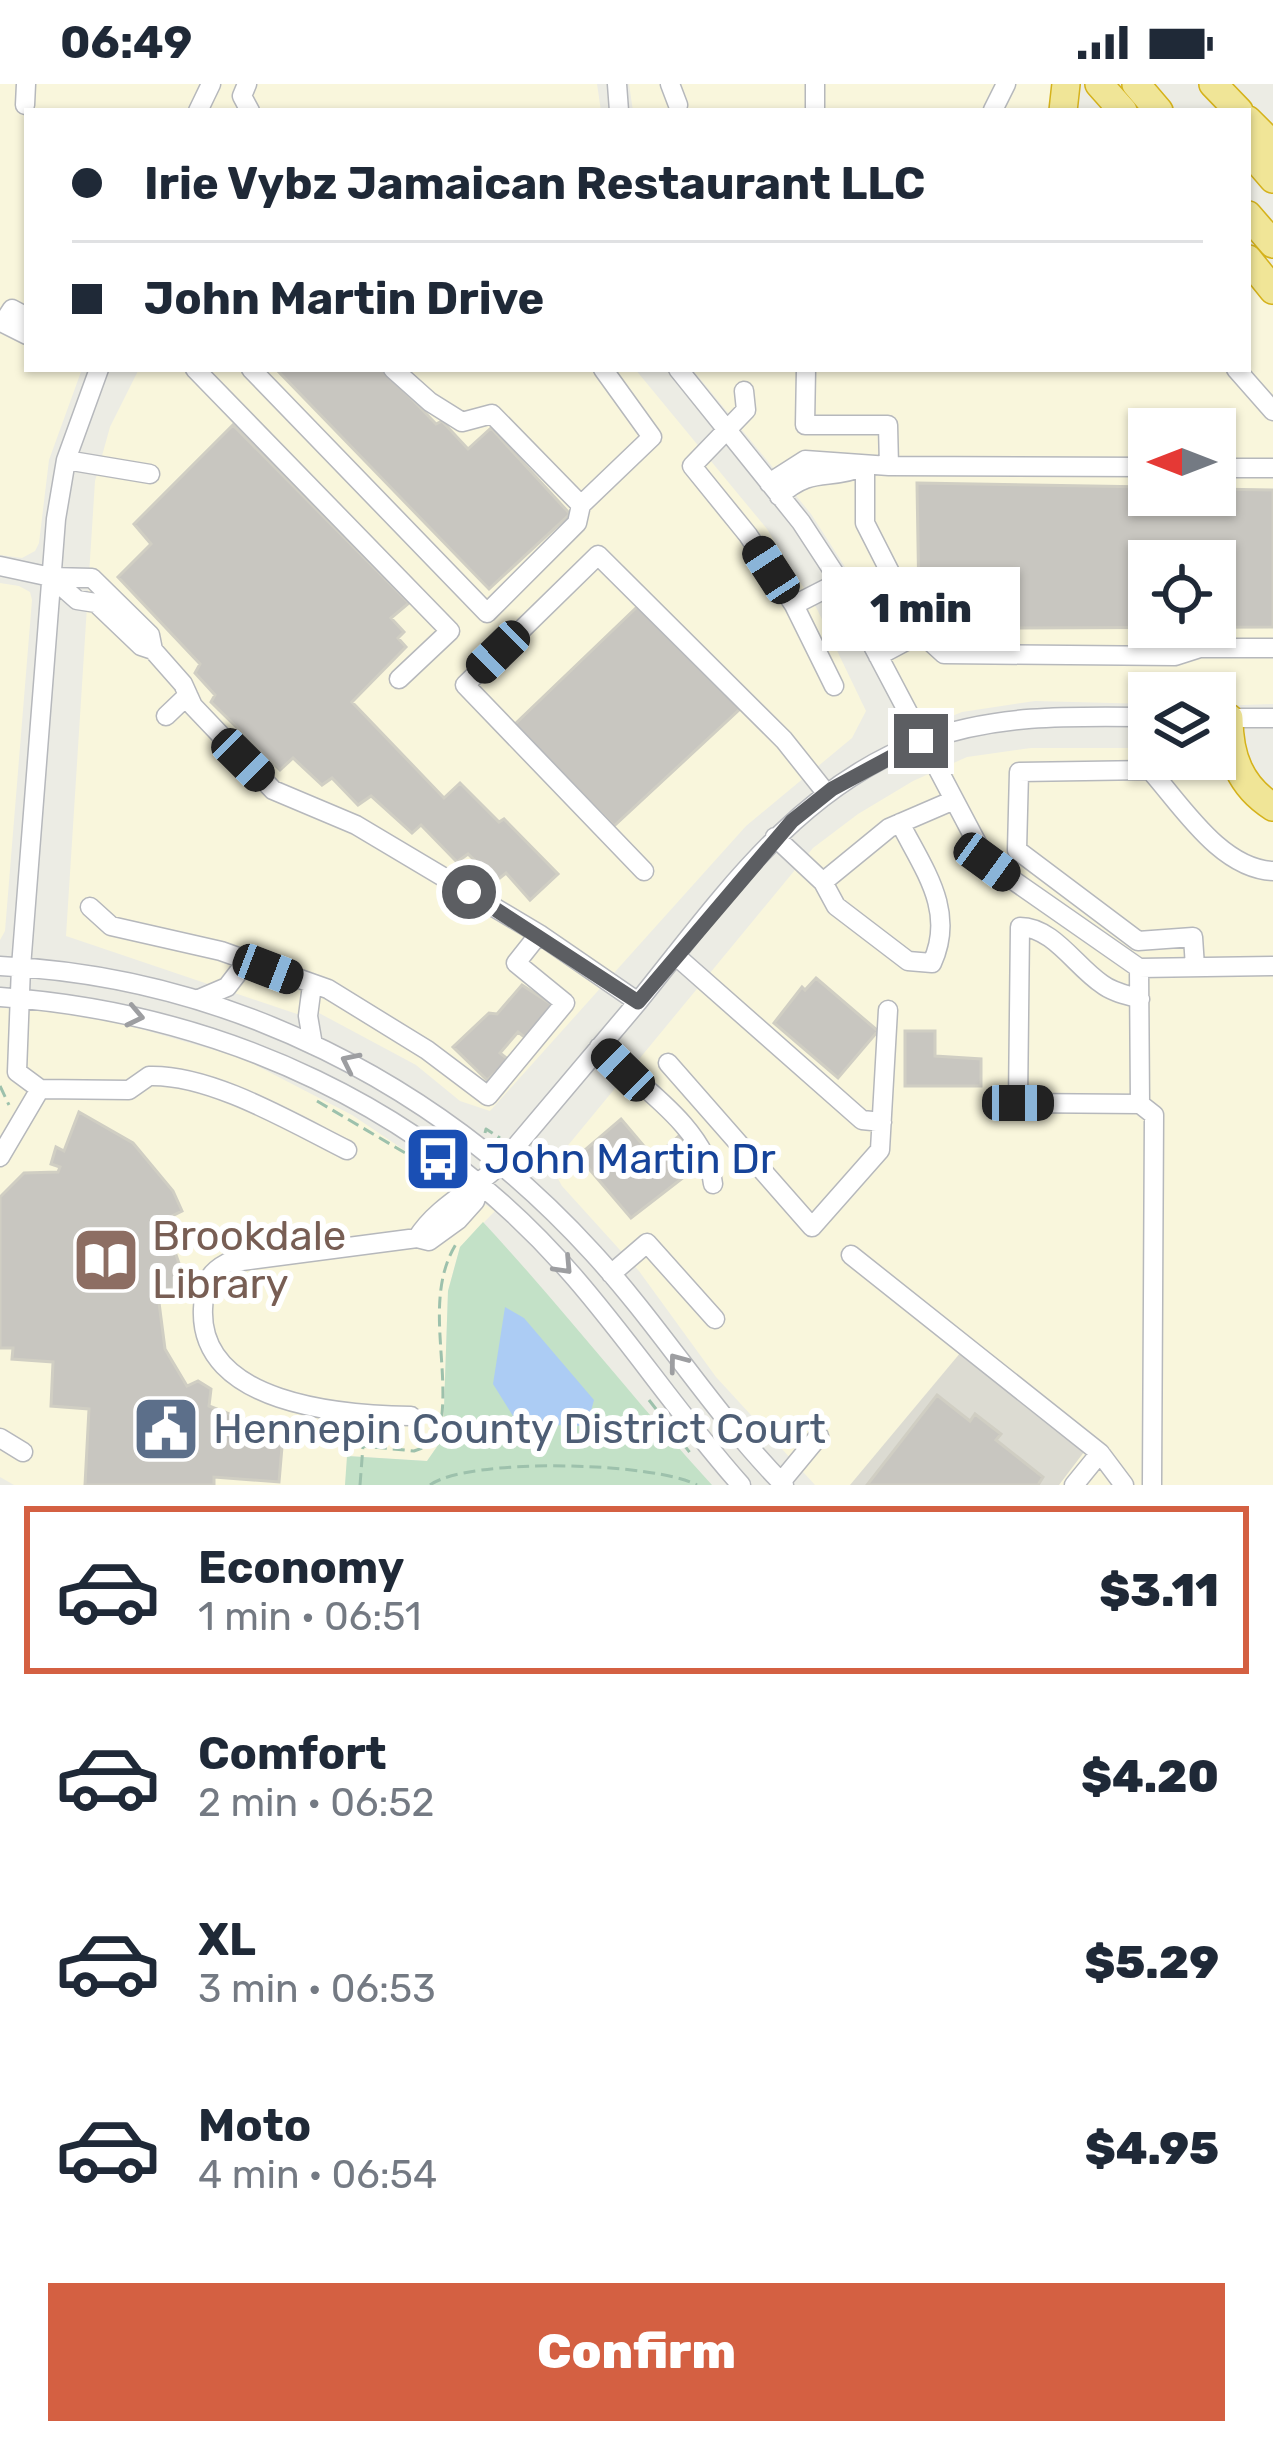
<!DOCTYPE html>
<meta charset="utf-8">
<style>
:root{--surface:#fff;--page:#f6f6f7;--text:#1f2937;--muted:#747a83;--line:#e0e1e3;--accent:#d46042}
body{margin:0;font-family:Rubik,sans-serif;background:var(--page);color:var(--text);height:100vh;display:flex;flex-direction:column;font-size:45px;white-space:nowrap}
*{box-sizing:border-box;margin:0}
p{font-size:39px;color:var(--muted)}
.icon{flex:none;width:66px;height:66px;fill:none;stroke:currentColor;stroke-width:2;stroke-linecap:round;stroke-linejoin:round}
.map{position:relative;height:1401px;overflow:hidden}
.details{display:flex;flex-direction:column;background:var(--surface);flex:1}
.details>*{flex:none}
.hud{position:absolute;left:24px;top:24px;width:1227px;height:264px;border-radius:0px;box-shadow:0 3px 9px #0004;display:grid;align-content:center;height:264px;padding:0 48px;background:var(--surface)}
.needle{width:78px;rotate:270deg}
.controls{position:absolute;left:1128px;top:324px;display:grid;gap:24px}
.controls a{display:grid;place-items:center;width:108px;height:108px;border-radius:0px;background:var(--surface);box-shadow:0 3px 9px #0004;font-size:60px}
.end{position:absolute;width:54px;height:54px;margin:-27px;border:15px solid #5c5e62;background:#fff;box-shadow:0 0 0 6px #fff}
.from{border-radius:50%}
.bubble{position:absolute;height:84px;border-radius:0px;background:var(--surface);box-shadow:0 3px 9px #0004;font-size:39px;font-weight:800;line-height:84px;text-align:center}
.car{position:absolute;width:36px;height:72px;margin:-36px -18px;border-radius:15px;box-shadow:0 0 9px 3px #0007;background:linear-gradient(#222 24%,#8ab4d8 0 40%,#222 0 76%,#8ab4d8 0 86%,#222 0)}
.hud b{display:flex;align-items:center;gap:42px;height:114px;font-size:45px}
.hud b+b{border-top:3px solid var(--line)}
.hud i{width:30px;height:30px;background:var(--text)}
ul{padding:21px 0 0;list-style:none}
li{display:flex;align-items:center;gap:36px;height:168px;margin:0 24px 18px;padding:0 24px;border:6px solid transparent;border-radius:0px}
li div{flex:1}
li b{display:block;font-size:45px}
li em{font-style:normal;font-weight:800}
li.selected{border-color:var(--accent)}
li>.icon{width:108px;height:108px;stroke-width:1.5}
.cta{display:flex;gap:24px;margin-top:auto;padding:24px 48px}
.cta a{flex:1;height:138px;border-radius:0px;background:var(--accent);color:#fff;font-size:48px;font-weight:800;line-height:138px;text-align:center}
.status{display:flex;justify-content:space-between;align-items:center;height:84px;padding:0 60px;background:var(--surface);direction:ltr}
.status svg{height:33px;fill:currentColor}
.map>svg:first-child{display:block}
.commercial{fill:#f9f6dc;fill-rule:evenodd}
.education{fill:#dcdbd2}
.green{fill:#c3e1c7}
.water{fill:#acccf4}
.building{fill:#c8c6c0;stroke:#d0cec3;stroke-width:3;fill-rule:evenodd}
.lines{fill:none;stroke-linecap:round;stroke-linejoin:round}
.minor-casing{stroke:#b6b8bc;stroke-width:21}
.highway-casing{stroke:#d5b21b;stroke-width:30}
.path{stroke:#9dc1ac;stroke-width:3;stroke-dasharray:12 6;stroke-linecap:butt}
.minor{stroke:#fff;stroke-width:18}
.highway{stroke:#f0e597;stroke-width:27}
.oneway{stroke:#9d9ea1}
.route{stroke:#5c5e62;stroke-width:15}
.labels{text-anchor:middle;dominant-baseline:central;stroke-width:12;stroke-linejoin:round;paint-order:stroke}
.transit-label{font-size:42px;fill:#164399;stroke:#fff;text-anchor:start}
.education-label{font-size:42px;fill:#785e54;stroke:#fff;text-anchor:start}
.service-label{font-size:42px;fill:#4e5e75;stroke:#fff;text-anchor:start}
</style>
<div class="status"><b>06:49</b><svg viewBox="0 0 49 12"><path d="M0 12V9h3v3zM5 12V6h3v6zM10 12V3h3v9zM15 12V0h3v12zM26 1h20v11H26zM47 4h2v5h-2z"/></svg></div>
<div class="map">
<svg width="1273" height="1401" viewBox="0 0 1273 1401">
<rect width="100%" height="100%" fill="#ecece4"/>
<path class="commercial" d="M 0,0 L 597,0 L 601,27 L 27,27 L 27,285 L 82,285 L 49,376 L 39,459 L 35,467 L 22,474 L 0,471 Z
M 629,0 L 1055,0 L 1053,27 L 633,27 Z
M 1248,193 L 1273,223 L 1273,620 L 1215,622 L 1215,609 L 1149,609 L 1149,620 L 1035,617 L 962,628 L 925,643 L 847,486 L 811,430 L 692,285 L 1248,285 ZM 1149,345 L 1215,345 L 1215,411 L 1149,411 ZM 1149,477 L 1215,477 L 1215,543 L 1149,543 Z
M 139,285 L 635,285 L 767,445 L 817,525 L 866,627 L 852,654 L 746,742 L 490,1027 L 460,1017 L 416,981 L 319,929 L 297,930 L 66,852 L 95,397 L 110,343 Z
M 0,499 L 19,502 L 30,508 L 32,516 L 5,847 L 0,856 Z
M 1031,664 L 1149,664 L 1149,675 L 1215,675 L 1215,666 L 1220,666 L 1246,720 L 1273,736 L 1273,1401 L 815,1401 L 716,1293 L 639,1187 L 562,1102 L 551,1082 L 813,764 L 858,730 L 913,697 L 967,673 Z
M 0,924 L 75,926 L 242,974 L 352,1031 L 495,1127 L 460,1163 L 448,1207 L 443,1354 L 427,1377 L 348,1372 L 345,1401 L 14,1401 L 0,1393 Z"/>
<path class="education" d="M 961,1268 L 1084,1368 L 1059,1401 L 850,1401 Z"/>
<path class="green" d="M 483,1138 C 562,1223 633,1315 712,1401 L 345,1401 L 347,1372 L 427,1377 L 443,1354 L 448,1207 L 460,1163 Z"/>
<path class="water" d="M 505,1223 L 524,1234 L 594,1316 L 587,1342 L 518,1340 L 493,1300 Z"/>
<path class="building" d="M 276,285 L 383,285 L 436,340 L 442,337 L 468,365 L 491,344 L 570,430 L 489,505 Z
M 233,341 L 409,519 L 391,534 L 404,548 L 398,554 L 406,563 L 352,618 L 444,714 L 460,699 L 499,738 L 504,735 L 558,790 L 530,816 L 506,789 L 496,797 L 468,770 L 457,778 L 421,741 L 412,749 L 371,712 L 358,721 L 332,694 L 322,701 L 293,674 L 280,686 L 211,618 L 215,611 L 195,589 L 200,580 L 118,493 L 151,460 L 134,440 Z
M 917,399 L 1149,403 L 1149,411 L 1215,411 L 1215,405 L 1273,406 L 1273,543 L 1000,544 L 1002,511 L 919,518 ZM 1149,477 L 1215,477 L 1215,543 L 1149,543 Z
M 638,522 L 740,625 L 614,742 L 514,641 Z
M 816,894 L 878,947 L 838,994 L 774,939 L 802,903 L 805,906 Z
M 522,901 L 551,920 L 551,926 L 527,955 L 518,948 L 500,969 L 509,976 L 487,996 L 453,963 L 489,929 L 497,930 Z
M 905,947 L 935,947 L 935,972 L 981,975 L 981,1002 L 905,1002 Z
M 79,1028 L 133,1059 L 173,1107 L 182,1127 L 164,1136 L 183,1191 L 177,1202 L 158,1211 L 165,1265 L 187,1302 L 198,1297 L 211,1305 L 209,1322 L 242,1335 L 290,1340 L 288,1351 L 283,1351 L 279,1398 L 214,1393 L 214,1401 L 85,1401 L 89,1325 L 51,1322 L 53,1278 L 12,1275 L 13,1264 L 0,1264 L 0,1113 L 24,1089 L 58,1088 L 60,1083 L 51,1080 L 56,1063 L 64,1067 Z
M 621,1035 L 654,1074 L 679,1052 L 702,1079 L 631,1134 L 578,1072 Z
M 937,1311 L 970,1337 L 975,1330 L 1001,1350 L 996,1356 L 1043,1393 L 1038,1401 L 867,1401 Z"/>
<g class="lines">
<defs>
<path id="minor" d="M 247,0 L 242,12 L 250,27
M 617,0 L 619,27
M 670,0 L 678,21
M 25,21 L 26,0
M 993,26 L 1006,0
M 198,27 L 211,0
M 815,27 L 815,0
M 27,233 L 12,225 L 3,239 L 27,251
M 99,285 L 66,376 L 56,435 L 21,883 L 17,988 L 40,1005 L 129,1006 L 149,992 C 211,990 291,1038 347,1066
M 195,285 L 450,547 L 399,595
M 251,285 L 487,529 L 577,439 L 581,421 L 652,353 L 603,285
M 393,285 L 430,318 L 462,338 L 492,330 L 581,421
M 678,285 L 801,438 L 835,490 L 987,778 L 1139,884 L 1273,882
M 1236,285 L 1273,327
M 744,307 L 746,326 L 692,382 L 748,451 L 794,521
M 66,376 L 150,390
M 865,382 L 865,439 L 921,549
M 889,382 L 1149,383
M 1215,384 L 1273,384
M 769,399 L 805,376 L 889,382 L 888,341 L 805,341 L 806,285
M 779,412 C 814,381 827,398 865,382
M 0,482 L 51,493 L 92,494 L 150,551 L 153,566
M 51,493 L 77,516 L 96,519 L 141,562 L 153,566 L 183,600 L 193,622 L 273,706 L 356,741 L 539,850 L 638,918
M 878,572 L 921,549 L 944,570 L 1175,572 L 1200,564 L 1273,564
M 834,602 L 794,521 L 839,498
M 166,632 L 188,611
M 1215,634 L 1273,634
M 775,753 L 823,798 L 836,822 L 908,877 L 932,879 C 956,827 924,786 900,739
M 644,787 L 465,601 L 598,471 L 784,656 L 827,710
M 823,798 L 889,744 L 954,716
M 90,823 L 111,842 L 221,867 L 328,905 L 427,966 L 488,1012 L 565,919 L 516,879 L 539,850
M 675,871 L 862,1036 L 882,1038
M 0,882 C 229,893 439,1000 593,1169 C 661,1243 713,1329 784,1401
M 1195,883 L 1193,853 L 1138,857 L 1017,766 L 1019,688 L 1150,686 C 1182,722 1221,785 1273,787
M 1139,884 L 1140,1020 L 1018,1019 L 1020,843 C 1053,843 1076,883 1102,900 C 1112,908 1127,911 1140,915
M 312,901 L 308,932 L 313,961
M 0,913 C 222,929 429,1024 575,1194 C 633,1261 682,1335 741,1401
M 199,915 L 227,903 L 247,877
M 599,963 C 638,1001 707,1044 713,1100
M 668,979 L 812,1143 L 880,1066 L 888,926
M 1140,1020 L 1154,1031 L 1152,1401
M 0,1073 L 40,1005
M 417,1154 C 438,1121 474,1106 501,1080 C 546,1026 592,973 637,919 C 718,819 796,703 923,657 C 996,630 1072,632 1149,633
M 851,1171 L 1100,1369 L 1124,1401
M 611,1190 L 647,1159 L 715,1235
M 411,1332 C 341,1331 199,1320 203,1225 C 204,1202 206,1190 227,1179 L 417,1154 L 429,1157 L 458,1136 L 475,1117 L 480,1100
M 0,1354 L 23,1368
M 781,1398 L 819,1352
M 1074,1401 L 1100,1369"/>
<path id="highway" d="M 1099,0 L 1123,27
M 1136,0 L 1159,27
M 1213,0 L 1239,27
M 1063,27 L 1066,0
M 1248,36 L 1273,61
M 1248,66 L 1273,95
M 1248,131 L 1273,160
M 1248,175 L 1273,206
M 1229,634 C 1229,672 1240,702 1273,723"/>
</defs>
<use href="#minor" class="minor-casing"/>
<use href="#highway" class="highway-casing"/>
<path class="path" d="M 0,1002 L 9,1021
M 317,1017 L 407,1070
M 485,1049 L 486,1045 L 500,1054
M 649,1316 L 691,1370
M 347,1344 L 363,1362 L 414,1367 L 436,1359 C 457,1297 420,1219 456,1160
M 360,1401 L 363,1362
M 430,1401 C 469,1373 654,1378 697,1401"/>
<use href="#minor" class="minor"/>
<use href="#highway" class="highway"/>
</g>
<defs><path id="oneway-chevron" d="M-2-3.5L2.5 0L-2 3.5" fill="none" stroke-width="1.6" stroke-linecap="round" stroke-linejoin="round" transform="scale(3)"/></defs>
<g class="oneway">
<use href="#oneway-chevron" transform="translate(135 932) rotate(12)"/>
<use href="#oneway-chevron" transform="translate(350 978) rotate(-154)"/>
<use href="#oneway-chevron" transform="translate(564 1182) rotate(47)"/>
<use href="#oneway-chevron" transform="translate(677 1278) rotate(-127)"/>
</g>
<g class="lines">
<path class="route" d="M 469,808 L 638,918 L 792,737 L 832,705 L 921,657"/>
</g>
<defs>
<symbol id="bus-square" viewBox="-11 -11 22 22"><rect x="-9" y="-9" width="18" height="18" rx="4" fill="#1a4fb4" stroke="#fff"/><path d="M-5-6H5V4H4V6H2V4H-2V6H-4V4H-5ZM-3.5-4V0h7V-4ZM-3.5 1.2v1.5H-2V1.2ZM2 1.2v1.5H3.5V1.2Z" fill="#fff"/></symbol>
<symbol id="library-square" viewBox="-11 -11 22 22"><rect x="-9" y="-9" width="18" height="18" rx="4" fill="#8d6e63" stroke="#fff"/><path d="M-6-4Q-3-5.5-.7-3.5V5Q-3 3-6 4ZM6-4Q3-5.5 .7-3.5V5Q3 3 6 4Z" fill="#fff"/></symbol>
<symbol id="civic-square" viewBox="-11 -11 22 22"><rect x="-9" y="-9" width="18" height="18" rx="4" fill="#5c6f8a" stroke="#fff"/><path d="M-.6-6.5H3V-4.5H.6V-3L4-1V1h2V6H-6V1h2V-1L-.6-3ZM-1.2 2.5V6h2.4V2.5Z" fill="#fff"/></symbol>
</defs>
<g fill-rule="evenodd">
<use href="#bus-square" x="400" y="1037" width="76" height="76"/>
<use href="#library-square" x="68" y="1138" width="76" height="76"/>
<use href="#civic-square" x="128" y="1307" width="76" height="76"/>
</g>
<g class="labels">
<g class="transit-label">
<text x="484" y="1075">John Martin Dr</text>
</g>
<g class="education-label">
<text x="152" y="1152">Brookdale<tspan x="152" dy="48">Library</tspan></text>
</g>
<g class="service-label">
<text x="213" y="1345">Hennepin County District Court</text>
</g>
</g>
</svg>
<div class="controls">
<a><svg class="needle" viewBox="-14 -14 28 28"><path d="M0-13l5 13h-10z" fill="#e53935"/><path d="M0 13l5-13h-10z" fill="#747a83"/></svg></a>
<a><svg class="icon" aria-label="locate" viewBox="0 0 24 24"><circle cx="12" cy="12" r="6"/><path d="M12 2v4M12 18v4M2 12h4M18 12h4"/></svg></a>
<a><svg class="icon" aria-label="layers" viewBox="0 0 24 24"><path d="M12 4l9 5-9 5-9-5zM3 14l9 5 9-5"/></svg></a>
</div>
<i class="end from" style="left:469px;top:808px"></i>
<i class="end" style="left:921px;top:657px"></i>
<div class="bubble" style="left:822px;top:483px;width:198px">1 min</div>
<i class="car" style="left:771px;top:486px;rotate:327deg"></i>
<i class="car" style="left:498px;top:568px;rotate:226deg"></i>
<i class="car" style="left:243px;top:676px;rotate:135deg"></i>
<i class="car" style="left:987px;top:778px;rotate:126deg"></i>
<i class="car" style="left:268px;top:885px;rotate:111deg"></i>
<i class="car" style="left:623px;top:986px;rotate:314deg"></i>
<i class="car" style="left:1018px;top:1019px;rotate:90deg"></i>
<div class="hud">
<b><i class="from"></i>Irie Vybz Jamaican Restaurant LLC</b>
<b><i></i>John Martin Drive</b>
</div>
</div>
<section class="details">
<ul>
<li class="selected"><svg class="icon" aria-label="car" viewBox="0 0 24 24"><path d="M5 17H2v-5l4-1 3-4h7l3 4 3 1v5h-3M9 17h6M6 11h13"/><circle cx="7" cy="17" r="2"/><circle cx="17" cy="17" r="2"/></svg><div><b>Economy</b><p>1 min · 06:51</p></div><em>$3.11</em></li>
<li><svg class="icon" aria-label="car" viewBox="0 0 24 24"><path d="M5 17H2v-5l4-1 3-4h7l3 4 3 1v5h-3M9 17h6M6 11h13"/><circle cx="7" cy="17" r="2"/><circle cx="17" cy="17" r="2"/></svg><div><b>Comfort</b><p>2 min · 06:52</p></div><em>$4.20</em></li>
<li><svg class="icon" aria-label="car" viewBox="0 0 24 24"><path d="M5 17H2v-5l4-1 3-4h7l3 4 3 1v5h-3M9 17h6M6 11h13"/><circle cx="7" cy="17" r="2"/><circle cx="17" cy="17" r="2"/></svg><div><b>XL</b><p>3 min · 06:53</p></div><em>$5.29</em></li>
<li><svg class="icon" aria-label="car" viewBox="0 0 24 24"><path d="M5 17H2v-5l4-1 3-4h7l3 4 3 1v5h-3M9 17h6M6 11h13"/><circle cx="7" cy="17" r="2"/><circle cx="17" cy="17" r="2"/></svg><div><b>Moto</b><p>4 min · 06:54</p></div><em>$4.95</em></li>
</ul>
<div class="cta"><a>Confirm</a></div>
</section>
